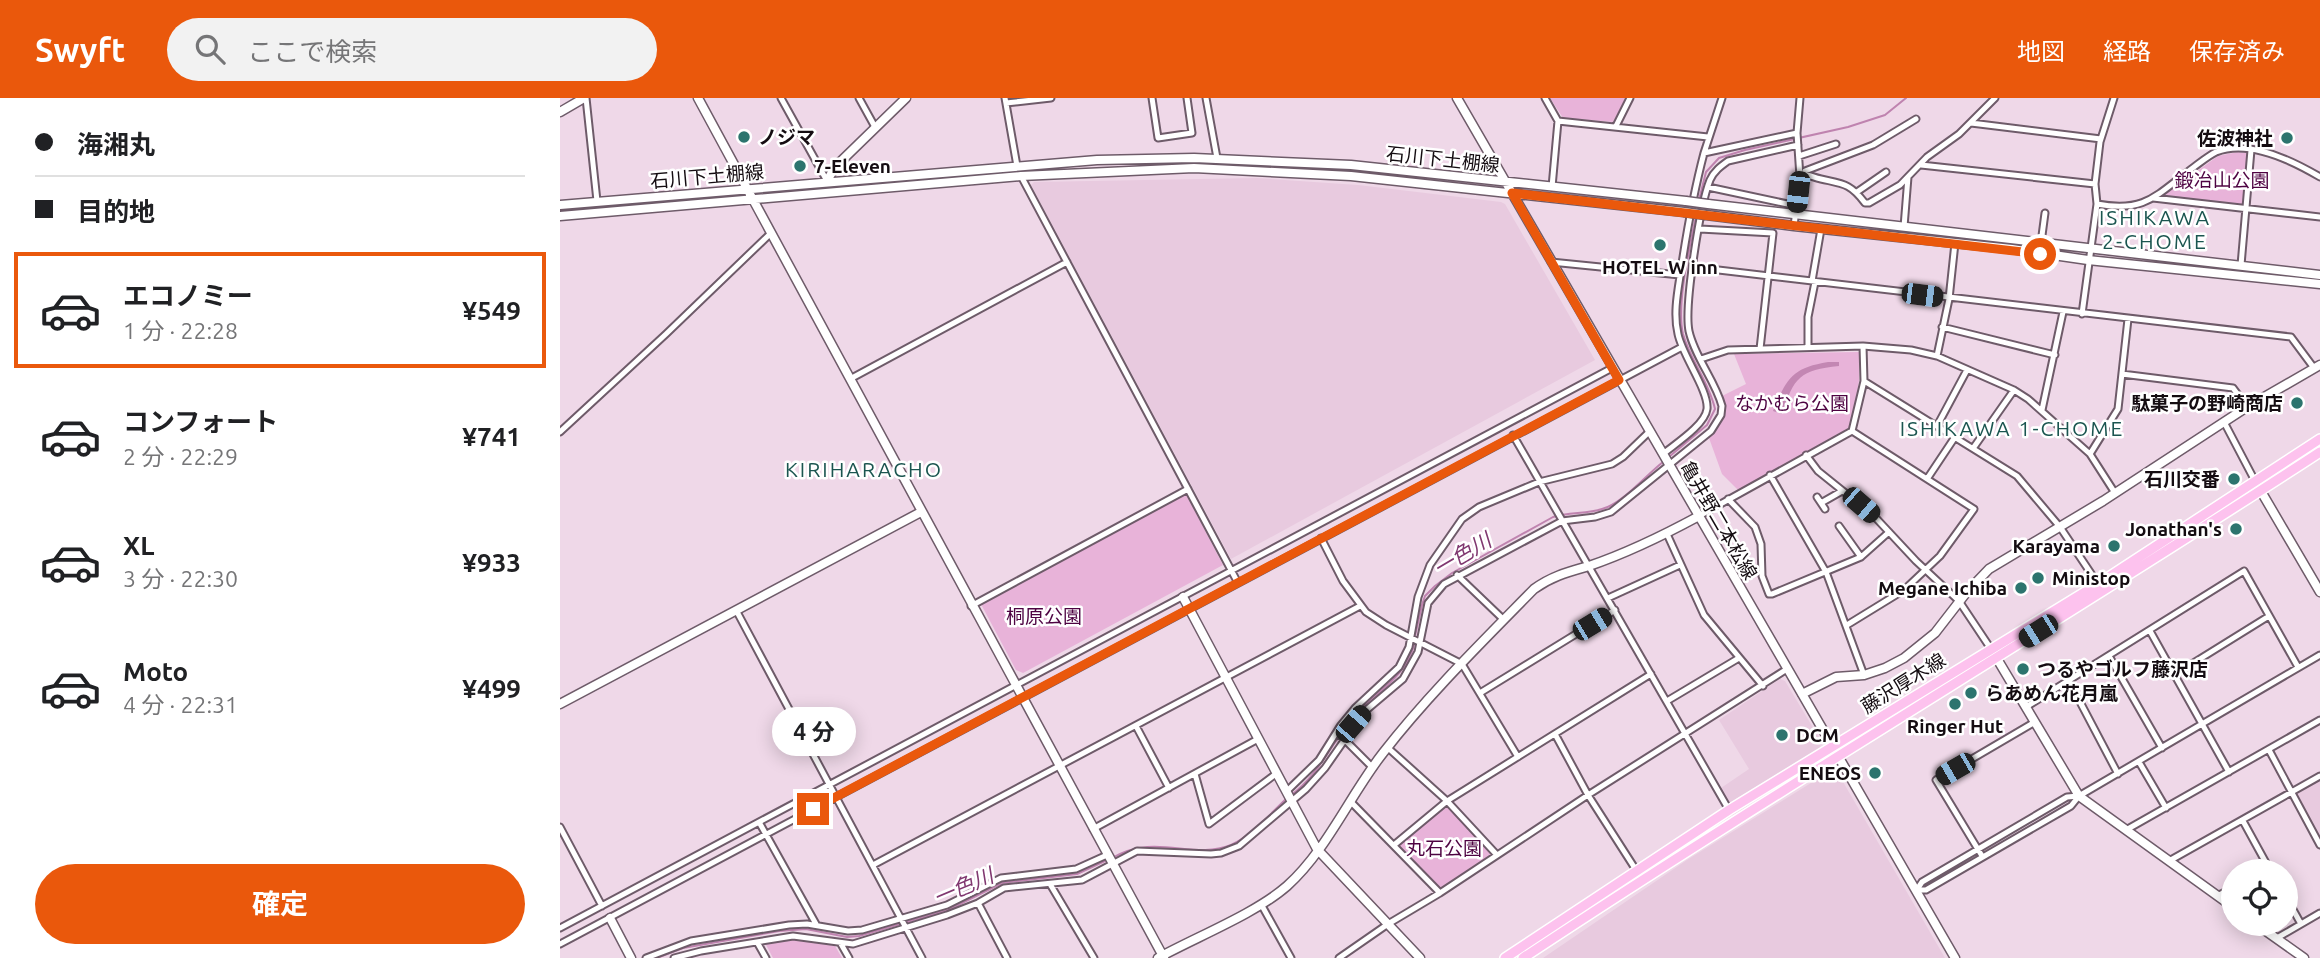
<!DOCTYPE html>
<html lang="ja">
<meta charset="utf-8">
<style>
:root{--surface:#fff;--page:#f2f2f2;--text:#202124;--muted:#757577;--line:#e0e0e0;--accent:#ea580c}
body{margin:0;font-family:Ubuntu,"Noto Sans JP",sans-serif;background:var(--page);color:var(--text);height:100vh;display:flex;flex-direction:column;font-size:26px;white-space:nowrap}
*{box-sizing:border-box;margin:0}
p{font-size:23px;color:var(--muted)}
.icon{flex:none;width:38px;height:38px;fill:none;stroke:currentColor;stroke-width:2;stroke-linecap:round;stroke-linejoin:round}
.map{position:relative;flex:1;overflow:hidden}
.sheet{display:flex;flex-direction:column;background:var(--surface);width:560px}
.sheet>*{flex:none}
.banner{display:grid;align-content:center;height:154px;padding:0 35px;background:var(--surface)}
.tools{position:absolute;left:1661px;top:761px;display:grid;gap:14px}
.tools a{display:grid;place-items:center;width:77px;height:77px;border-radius:50%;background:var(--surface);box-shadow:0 4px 18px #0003;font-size:35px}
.end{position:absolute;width:32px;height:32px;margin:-16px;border:9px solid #ea580c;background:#fff;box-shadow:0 0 0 4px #fff}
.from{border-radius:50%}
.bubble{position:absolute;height:49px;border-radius:24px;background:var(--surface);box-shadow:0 4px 18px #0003;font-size:23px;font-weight:700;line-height:49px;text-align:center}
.car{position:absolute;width:21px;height:42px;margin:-21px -10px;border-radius:9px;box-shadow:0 0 5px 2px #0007;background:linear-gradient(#222 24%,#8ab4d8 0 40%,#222 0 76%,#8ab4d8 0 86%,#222 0)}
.banner b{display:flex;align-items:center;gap:24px;height:66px;font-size:26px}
.banner b+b{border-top:2px solid var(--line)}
.banner i{width:18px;height:18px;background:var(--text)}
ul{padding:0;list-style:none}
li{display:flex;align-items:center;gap:21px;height:116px;margin:0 14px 10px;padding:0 21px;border:4px solid transparent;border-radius:0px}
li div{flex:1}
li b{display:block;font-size:26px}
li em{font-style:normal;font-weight:700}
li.selected{border-color:var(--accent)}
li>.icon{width:63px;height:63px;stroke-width:1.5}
.action{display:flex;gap:14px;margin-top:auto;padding:14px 35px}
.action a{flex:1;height:80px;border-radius:42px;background:var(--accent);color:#fff;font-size:28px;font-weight:700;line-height:80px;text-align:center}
header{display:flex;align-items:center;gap:42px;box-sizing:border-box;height:98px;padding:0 35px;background:var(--accent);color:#fff}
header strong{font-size:33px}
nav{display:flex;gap:38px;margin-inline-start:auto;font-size:24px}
.search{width:490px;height:63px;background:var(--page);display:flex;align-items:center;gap:18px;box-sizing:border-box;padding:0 24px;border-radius:38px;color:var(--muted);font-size:26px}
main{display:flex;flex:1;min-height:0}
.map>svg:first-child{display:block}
.built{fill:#e8cadf}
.green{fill:#e8b3d9}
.forest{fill:#c387b3}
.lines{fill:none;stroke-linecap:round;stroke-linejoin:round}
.stream{stroke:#bf83af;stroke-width:2}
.street-casing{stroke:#6e5b69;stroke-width:9}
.secondary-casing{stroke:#6e5b69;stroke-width:11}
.primary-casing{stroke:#fff;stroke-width:12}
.street{stroke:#fff;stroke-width:5}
.secondary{stroke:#fff;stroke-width:8}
.primary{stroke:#fdc2ee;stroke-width:9}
.secondary-bridge-casing{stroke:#6e5b69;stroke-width:11;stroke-linecap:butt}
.secondary-bridge{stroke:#fff;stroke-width:8}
.route{stroke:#ea580c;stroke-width:9}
.poi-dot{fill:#2c746e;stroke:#fff;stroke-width:2.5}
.labels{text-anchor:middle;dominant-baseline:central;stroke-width:5;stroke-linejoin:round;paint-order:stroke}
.poi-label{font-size:19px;font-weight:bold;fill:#140c11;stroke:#fff;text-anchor:end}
.street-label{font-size:19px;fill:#140c11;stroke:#fff}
.park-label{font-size:19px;fill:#4e0342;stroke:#fff}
.neighbourhood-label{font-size:21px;letter-spacing:2px;fill:#1b5550;stroke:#fff}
.water-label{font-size:21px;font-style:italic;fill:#803770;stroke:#fff}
</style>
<header>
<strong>Swyft</strong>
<div class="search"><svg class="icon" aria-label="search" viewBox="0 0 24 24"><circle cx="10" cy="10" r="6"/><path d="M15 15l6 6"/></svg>ここで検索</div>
<nav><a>地図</a><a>経路</a><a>保存済み</a></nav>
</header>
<main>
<section class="sheet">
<div class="banner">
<b><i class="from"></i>海湘丸</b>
<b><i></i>目的地</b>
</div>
<ul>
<li class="selected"><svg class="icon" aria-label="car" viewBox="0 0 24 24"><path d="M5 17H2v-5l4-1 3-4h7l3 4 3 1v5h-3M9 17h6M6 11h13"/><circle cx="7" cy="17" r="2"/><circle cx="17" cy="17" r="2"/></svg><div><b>エコノミー</b><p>1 分 · 22:28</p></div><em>¥549</em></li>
<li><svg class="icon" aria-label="car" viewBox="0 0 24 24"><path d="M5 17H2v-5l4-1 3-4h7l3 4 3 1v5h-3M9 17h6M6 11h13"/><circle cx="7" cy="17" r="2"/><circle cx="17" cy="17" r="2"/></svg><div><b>コンフォート</b><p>2 分 · 22:29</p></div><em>¥741</em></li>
<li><svg class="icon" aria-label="car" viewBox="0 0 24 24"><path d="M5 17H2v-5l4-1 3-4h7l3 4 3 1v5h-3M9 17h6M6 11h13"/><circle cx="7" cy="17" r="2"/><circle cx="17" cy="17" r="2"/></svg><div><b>XL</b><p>3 分 · 22:30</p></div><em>¥933</em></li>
<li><svg class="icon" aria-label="car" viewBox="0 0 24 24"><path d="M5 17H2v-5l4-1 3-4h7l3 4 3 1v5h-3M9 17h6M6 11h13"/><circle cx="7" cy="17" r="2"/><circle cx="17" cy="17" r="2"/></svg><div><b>Moto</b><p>4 分 · 22:31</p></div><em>¥499</em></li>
</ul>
<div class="action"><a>確定</a></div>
</section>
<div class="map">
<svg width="1760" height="860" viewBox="0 0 1760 860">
<rect width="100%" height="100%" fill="#efd8e8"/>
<path class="built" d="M 697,80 L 798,87 L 941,104 L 945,106 L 1035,262 L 671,461 L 471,87 L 474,84 Z
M 1220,581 L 1225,583 L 1261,643 L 1260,650 L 1171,704 L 1167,704 L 1161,690 L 1189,671 L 1159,622 Z
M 1275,670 L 1385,860 L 983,860 L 1127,762 Z
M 1760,681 L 1760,743 L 1734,696 Z"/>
<path class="green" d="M 990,0 L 1067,0 L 1053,24 L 1003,20 Z
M 1678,54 L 1687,55 L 1682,107 L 1603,98 L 1658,58 Z
M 1299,254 L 1299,283 L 1291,329 L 1178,392 L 1162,376 L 1149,340 C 1161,325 1166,317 1162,298 L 1186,286 L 1174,256 Z
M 626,396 L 663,467 L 463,575 L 456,572 L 422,508 L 422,505 Z
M 887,703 L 937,757 L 880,795 L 834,747 Z
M 238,840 L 275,848 L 282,860 L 213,860 L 204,843 Z"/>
<path class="forest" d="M 1268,264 L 1279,264 L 1279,268 C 1240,272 1234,279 1222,316 L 1213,313 C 1227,280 1232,270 1268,264 Z"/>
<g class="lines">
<path class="stream" d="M 1139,102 L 1146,74 L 1159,60 L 1185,52 L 1288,29 L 1325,17 L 1346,0
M 1110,358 L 1147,327 L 1155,311 C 1149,284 1130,262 1123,236 C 1116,207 1130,148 1136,118
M 855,538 L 862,507 L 865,498 L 875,488 L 892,475 L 993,419 C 1009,414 1027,416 1042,411 C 1062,406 1086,377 1103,364
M 730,698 C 758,678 770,648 791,622 C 814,593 845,583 855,544
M 552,760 C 597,734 632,763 671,747 C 692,738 710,716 726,701
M 97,860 L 123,850 L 219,833 L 246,831 L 287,839 L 299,838 L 388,812 L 442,785 L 517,776 L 547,762"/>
<defs>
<path id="street" d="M 26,0 L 37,103
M 221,0 L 267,83
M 299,0 L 315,29
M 445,0 L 457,68
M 592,0 L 598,40 L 632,35 L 627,0
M 646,0 L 657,60
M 985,0 L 998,23 L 1148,39
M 446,5 L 491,0
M 1411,25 L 1541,41
M 1056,28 L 1070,0
M 1144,55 L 1162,0
M 1239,58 L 1276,46
M 1361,67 L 1535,86
M 1245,73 L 1313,47 L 1356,21
M 1239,76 C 1248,76 1252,79 1261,81 C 1283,86 1290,85 1305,105 L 1309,105 L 1340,87 L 1367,59 L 1399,36 L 1435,0
M 461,78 L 678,485
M 992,89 L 998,23
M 1148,89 L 1237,108
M 1297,94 L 1326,74
M 1593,100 L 1760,119
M 1537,106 C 1586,115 1596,97 1634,69 C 1641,64 1648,58 1656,54 C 1688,41 1733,63 1760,79
M 1234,128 L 1240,79 L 1237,35 L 1240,0
M 1344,129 L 1348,79
M 1140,131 L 1213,135 L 1200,251
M 1481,145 L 1485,115
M 991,164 L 1120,177
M 1681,167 L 1691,52
M 1133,169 L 1731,239 L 1754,270
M 1252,183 L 1261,131
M 1522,216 L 1537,106 L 1535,86 L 1540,44 L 1554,0
M 1382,229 L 1495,257
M 1248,249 L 1248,219 L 1255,184
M 1377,258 L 1389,201 L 1395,145
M 1141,261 L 1168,252 L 1303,248 L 1351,252 L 1377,258 L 1454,292 L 1468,301 L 1530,356 L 1555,395
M 1562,276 L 1673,290 L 1687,309
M 290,281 L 507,164
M 1304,283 L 1457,378 L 1500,429 L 1538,486
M 1482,312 L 1503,214
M 1664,324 L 1695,383
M 1377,328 L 1407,272
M 0,334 L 106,236 L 211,135
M 953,337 L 1169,712
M 1414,349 L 1454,292
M 1103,356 C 1115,346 1145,327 1147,311 C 1149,293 1122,257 1118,236 C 1113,215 1118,192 1121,172 C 1127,132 1134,93 1144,55 L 1237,35
M 1530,356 L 1558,311 L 1568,221
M 1246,357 L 1258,373 L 1314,418 L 1356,463 L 1399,503 L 1431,551
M 1210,377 L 1266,474 L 1304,577
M 1367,381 L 1395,339
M 1257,399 L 1265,411
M 1168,401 L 1195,429 L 1201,446 L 1202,478 L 1209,496 L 1212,496 L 1301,459 L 1329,434
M 1261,405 L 1282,393
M 1139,418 L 1292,333 L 1304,283 L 1303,248
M 1279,428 L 1301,459
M 1107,436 L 1144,517 L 1203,588
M 761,440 L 783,483 L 806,514 L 826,527 L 902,566 L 958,659
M 897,477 L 944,522
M 1048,500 L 1120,467
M 411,508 L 628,391
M 176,512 L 362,860
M 1287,527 L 1344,492 L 1380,458 L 1414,411 L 1292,333
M 1590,533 L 1669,674
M 1549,558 L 1602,650
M 1614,577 L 1709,518
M 1509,583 L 1558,676
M 920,595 L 1055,512
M 1107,603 L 1179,560
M 1466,609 L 1684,473 L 1738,569
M 576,628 L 609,690
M 777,634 L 813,670
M 995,636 L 1028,697 L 1076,772
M 827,649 L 887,703 L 937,757
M 1709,652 L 1760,747
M 1579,664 L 1606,710
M 635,676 L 649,726 L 717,675
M 727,693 L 759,662 L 781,627 L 795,610 L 839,569 L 849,549 L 858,499 L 870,467 L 902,421 L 919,409 L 979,384 L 1052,366 L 1063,359 L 1089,334
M 791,704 L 880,795
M 1683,723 L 1711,774
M 199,724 L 256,826
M 0,729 L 42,808
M 533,731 L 698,641
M 1566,732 L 1760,622
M 834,747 L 887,703 L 1091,576
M 1422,758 L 1376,682 L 1475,624
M 1609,763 L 1760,678
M 313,767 L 800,508
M 490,786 L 534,860
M 1356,792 L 1366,792 L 1511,708 L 1519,698 L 1760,557
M 1356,793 L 1362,784 L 1507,699 L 1519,698
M 1657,798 L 1673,790
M 1726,799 L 1741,826
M 418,805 L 447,860
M 701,806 L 731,860
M 0,830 L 1052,270
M 1717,840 L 1760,815
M 197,844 L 206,860
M 0,846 L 1122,249
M 281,846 L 289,860
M 86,860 L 131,843 L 229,827 L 247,826 L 288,833 L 302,832 L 387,807 L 441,780 L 516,771 L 547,757
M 114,860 L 141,853 L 233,838 L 293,846 L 387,817 L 418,805 L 444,790 L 522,782 L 577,753 L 651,756 L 661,755 L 679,748 L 746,691 L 765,670 L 804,614 L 843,581 L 858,554 L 868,505 L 884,486 L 1002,423 L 1035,419 L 1051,414 L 1151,333 L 1161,317 L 1162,308 C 1155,282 1135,260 1129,233 C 1124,208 1140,107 1150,82 C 1154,73 1161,68 1168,63 L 1238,47
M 779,860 L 828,826 L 880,795 L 1028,697 L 1227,571"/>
<path id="secondary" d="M 138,0 L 604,860
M 897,0 L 1395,860
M 0,14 L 24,0
M 267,83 L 275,69 L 346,0
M 1148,106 L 1760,177
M 0,107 L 537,62 L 634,60 L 791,67 L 1126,103
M 1146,117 L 1234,128 L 1452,151 L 1528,162 L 1760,186
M 0,118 L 461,78 L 634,70 L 791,78 L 1124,114
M 1695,383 L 1760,494
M 623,499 L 757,751 L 860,860
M 1433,554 L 1519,698 L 1673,809
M 1242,596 L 1276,579 L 1304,577 L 1325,570 L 1344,560 L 1375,535 L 1406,495 L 1429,471 L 1543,403 L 1687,309 L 1760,267
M 0,606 L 361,414
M 50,820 L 71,860
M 1696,826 L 1744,860
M 598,860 C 636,839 695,816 727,788 C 767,752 790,697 823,655 C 867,598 923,543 974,491 C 992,478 1008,474 1029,468 C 1067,455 1104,437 1139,418"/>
<path id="primary" d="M 945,860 L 1169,712 L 1538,486 L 1760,341
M 963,860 C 1226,686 1497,526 1760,354"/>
</defs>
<use href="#street" class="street-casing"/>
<use href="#secondary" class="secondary-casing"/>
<use href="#primary" class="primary-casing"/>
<use href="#street" class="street"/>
<use href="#secondary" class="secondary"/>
<use href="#primary" class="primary"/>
<defs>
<path id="secondary-bridge" d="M 1126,103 L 1148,106
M 1124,114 L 1146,117"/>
</defs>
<use href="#secondary-bridge" class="secondary-bridge-casing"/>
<use href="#secondary-bridge" class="secondary-bridge"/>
</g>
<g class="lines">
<path class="route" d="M 253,711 L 1059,282 L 952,95 L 1480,156"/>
</g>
<g class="poi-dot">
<circle cx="184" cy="39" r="7"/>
<circle cx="1727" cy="40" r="7"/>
<circle cx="240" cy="68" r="7"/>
<circle cx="1100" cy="147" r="7"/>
<circle cx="1737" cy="305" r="7"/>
<circle cx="1674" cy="381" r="7"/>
<circle cx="1676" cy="431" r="7"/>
<circle cx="1554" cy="448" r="7"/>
<circle cx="1478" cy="480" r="7"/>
<circle cx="1461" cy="490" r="7"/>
<circle cx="1463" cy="571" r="7"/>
<circle cx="1411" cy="595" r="7"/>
<circle cx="1395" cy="606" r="7"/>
<circle cx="1222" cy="637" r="7"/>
<circle cx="1315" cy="675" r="7"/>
</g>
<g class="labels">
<g class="poi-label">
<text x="198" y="39" text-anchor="start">ノジマ</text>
<text x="1713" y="40">佐波神社</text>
<text x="254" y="68" text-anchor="start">7-Eleven</text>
<text x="1100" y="169" text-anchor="middle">HOTEL W inn</text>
<text x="1723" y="305">駄菓子の野崎商店</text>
<text x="1660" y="381">石川交番</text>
<text x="1662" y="431">Jonathan's</text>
<text x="1540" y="448">Karayama</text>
<text x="1492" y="480" text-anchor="start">Ministop</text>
<text x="1447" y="490">Megane Ichiba</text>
<text x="1477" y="571" text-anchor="start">つるやゴルフ藤沢店</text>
<text x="1425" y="595" text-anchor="start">らあめん花月嵐</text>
<text x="1395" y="628" text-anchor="middle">Ringer Hut</text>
<text x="1236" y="637" text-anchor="start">DCM</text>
<text x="1301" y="675">ENEOS</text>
</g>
<g class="street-label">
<text transform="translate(883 61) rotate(6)">石川下土棚線</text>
<text transform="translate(147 78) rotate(-5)">石川下土棚線</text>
<text transform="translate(1159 422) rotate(60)">亀井野二本松線</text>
<text transform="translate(1343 585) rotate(-32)">藤沢厚木線</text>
</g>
<g class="park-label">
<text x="1662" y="82">鍛冶山公園</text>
<text x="1232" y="305">なかむら公園</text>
<text x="484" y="518">桐原公園</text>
<text x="884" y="750">丸石公園</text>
</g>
<g class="neighbourhood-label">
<text x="1595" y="119">ISHIKAWA<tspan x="1595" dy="24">2-CHOME</tspan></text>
<text x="1452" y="330">ISHIKAWA 1-CHOME</text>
<text x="304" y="371">KIRIHARACHO</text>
</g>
<g class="water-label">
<text transform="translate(902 456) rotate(-31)">一色川</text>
<text transform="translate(403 788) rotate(-23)">一色川</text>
</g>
</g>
</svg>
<div class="tools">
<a><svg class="icon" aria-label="locate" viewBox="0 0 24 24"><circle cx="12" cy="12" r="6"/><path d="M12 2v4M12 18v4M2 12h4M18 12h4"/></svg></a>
</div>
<i class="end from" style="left:1480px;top:156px"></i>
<i class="end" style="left:253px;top:711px"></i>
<div class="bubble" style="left:212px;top:609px;width:84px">4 分</div>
<i class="car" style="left:1238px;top:94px;rotate:186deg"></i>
<i class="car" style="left:1362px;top:197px;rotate:97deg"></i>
<i class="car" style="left:1301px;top:407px;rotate:131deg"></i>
<i class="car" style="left:1032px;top:526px;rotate:59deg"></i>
<i class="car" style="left:1478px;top:533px;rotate:238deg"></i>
<i class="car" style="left:793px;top:626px;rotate:41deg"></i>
<i class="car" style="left:1395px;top:671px;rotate:240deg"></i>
</div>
</main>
